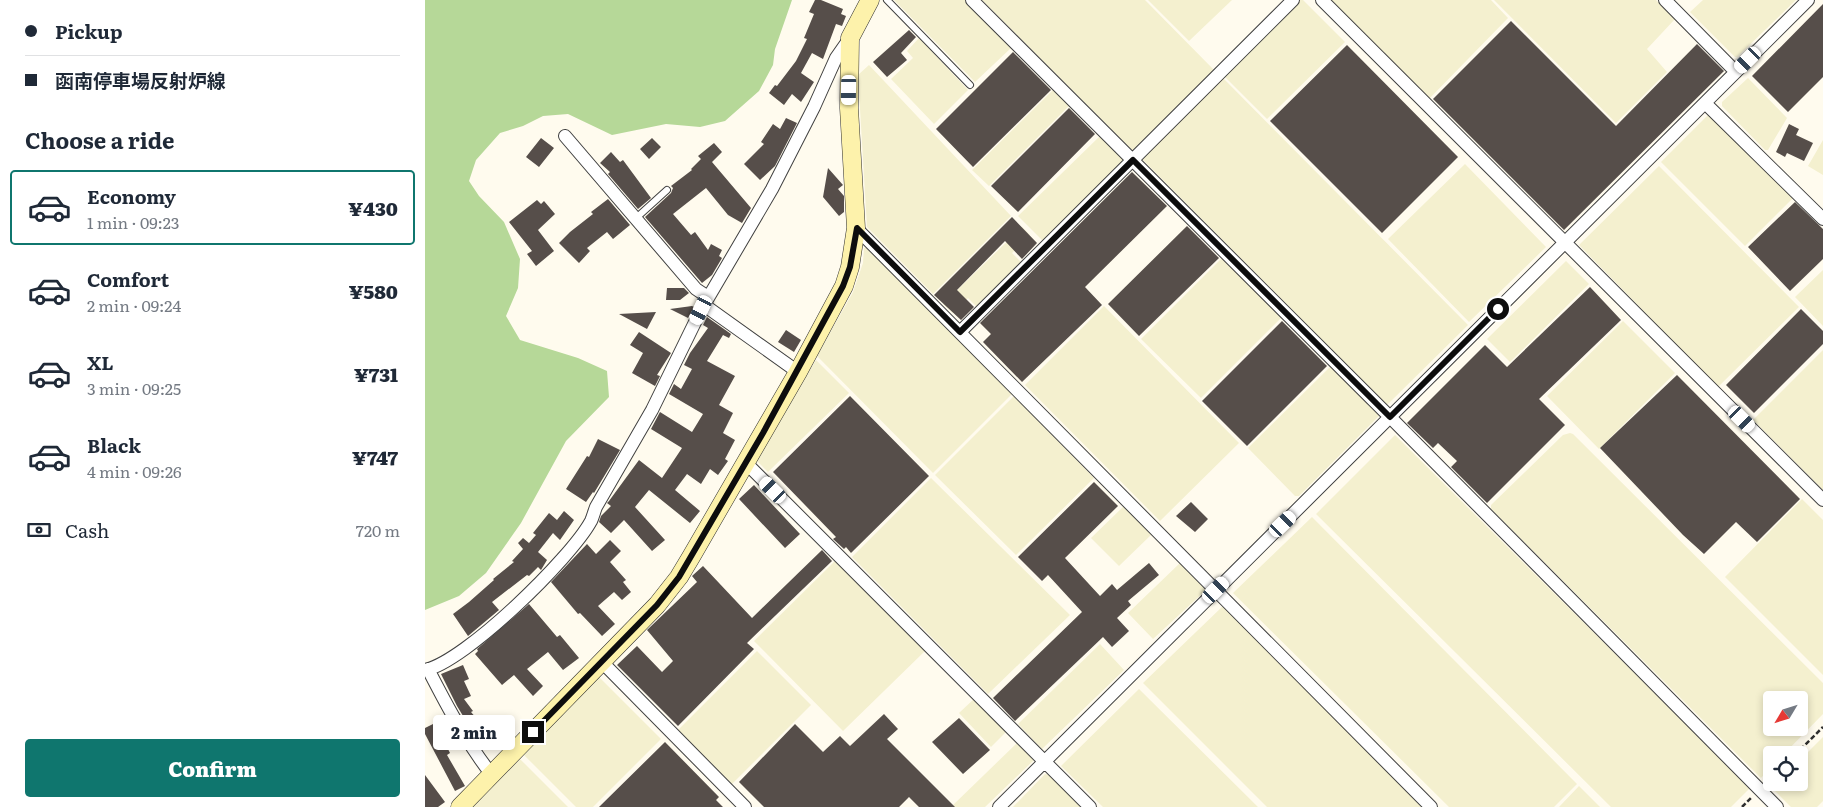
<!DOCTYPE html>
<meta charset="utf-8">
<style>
:root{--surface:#fff;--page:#f2f2f3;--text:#1f2937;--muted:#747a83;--line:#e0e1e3;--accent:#0f766e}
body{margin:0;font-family:Literata,"Noto Sans JP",serif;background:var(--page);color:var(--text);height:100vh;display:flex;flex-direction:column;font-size:19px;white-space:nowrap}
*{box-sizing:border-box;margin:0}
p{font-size:16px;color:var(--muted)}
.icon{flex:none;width:28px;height:28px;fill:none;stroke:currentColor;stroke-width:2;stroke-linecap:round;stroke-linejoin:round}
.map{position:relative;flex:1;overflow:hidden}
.drawer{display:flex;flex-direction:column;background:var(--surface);width:425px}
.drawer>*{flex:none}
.top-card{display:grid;align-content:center;height:110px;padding:0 25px;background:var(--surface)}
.needle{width:32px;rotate:232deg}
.tools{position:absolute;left:1338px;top:691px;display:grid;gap:10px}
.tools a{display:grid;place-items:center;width:45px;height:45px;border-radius:5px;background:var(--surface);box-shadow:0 2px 8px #0003;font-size:25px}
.end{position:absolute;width:22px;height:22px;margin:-11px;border:6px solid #0d0d0d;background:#fff;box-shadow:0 0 0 2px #fff}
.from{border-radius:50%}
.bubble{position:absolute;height:35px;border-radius:5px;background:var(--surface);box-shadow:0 2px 8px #0003;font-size:16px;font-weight:800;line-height:35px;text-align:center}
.car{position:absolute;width:15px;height:30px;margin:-15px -8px;border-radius:6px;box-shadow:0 0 4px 1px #0007;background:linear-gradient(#fff 24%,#345 0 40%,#fff 0 76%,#345 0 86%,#fff 0)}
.top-card b{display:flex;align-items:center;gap:18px;height:48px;font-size:19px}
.top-card b+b{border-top:1px solid var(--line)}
.top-card i{width:12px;height:12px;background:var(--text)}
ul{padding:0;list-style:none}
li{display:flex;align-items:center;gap:15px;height:75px;margin:0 10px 8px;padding:0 15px;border:2px solid transparent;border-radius:5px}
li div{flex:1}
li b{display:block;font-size:19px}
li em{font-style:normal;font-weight:800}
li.active{border-color:var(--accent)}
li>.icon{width:45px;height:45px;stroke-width:1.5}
h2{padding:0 25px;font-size:22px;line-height:60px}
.pay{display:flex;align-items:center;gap:12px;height:55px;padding:0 25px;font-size:19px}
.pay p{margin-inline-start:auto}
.cta{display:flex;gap:10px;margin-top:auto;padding:10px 25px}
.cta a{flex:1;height:58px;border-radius:5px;background:var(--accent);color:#fff;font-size:20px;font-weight:800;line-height:58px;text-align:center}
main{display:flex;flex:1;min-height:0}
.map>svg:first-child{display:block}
.farmland{fill:#f4f0cf;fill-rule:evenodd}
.forest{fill:#b6d898}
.building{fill:#564e4a}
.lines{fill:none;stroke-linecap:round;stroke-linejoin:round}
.service-casing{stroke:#404040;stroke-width:8}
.minor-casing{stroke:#404040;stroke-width:14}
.secondary-casing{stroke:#2f2f2f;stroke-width:19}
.path{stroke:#2f2f2f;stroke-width:2.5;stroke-dasharray:5 2.5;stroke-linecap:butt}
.service{stroke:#fff;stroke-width:6}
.minor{stroke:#fff;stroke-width:12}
.secondary{stroke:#fdf2ab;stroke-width:18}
.route{stroke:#0d0d0d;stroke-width:6}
</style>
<main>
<section class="drawer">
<div class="top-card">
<b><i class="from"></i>Pickup</b>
<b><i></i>函南停車場反射炉線</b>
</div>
<h2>Choose a ride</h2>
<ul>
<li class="active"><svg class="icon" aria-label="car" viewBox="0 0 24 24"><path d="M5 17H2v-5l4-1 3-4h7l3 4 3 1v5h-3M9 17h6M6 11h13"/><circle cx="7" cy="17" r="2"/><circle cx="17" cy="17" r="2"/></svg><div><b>Economy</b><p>1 min · 09:23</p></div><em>¥430</em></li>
<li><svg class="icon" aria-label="car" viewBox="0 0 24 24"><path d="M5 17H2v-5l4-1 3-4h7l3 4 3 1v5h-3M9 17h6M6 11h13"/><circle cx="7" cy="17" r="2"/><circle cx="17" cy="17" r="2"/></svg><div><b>Comfort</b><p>2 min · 09:24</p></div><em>¥580</em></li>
<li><svg class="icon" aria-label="car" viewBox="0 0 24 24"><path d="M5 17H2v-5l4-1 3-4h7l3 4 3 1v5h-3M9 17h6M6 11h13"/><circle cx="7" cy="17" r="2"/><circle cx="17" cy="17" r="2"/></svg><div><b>XL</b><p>3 min · 09:25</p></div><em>¥731</em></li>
<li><svg class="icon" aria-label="car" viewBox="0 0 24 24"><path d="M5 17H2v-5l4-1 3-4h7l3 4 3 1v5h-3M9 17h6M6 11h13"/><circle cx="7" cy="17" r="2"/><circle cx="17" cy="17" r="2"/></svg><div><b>Black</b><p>4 min · 09:26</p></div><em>¥747</em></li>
</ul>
<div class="pay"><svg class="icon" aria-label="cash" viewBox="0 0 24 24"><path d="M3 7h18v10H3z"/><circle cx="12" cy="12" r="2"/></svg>Cash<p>720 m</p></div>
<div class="cta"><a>Confirm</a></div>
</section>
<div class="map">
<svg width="1398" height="807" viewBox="0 0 1398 807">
<rect width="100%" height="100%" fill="#fffbee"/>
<path class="farmland" d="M 469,0 L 541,0 L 586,48 L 550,82 Z
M 557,0 L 720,0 L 790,71 L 708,151 Z
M 723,0 L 807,0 L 764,41 Z
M 875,0 L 878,0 L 920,42 L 842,119 L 799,76 Z
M 905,0 L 1066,0 L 1083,18 L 1004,99 Z
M 1069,0 L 1231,0 L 1250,19 L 1222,49 L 1242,72 L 1191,123 Z
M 1278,0 L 1371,0 L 1312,57 L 1310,57 L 1265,12 Z
M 494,38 L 543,90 L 509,124 L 466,79 L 488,58 L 482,51 Z
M 444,65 L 586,216 L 508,294 L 442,227 L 433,75 Z
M 798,78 L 1043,325 L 962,405 L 717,159 Z
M 1323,78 L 1362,118 L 1343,150 L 1340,150 L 1297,106 L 1297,102 Z
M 630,88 L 646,104 L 564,186 L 547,170 Z
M 1284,114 L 1368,198 L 1320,246 L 1236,162 Z
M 676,135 L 701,160 L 618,241 L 593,216 Z
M 1398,140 L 1398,175 L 1383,166 Z
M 1040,164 L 1121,247 L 1044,322 L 963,239 Z
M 1234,166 L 1374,307 L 1293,387 L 1154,245 Z
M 597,227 L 605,235 L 587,253 L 597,263 L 552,307 L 543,298 L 528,313 L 518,304 Z
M 439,248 L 443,248 L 588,393 L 508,473 L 392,356 L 428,292 L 438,263 Z
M 798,257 L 858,316 L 776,398 L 716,339 Z
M 1141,261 L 1164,284 L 1085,362 L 1062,339 Z
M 1398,270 L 1398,326 L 1370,297 Z
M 679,306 L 814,443 L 735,521 L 600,385 Z
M 1198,321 L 1250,373 L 1174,449 L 1122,396 Z
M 1398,350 L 1398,490 L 1328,420 Z
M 391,360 L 424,393 L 343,472 L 331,460 Z
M 906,366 L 955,415 L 874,496 L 870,496 L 823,448 Z
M 589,396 L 669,478 L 591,555 L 510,475 Z
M 1145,433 L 1148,434 L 1398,683 L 1398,714 L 1358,755 L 1346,755 L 1346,767 L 1336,778 L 1066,509 L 1066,505 L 1138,435 ZM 1346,700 L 1374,700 L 1374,728 L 1346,728 Z
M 970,435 L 1325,788 L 1306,807 L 1186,807 L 891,514 Z
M 506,478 L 645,615 L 563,694 L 427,557 Z
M 1377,499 L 1398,520 L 1398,675 L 1300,577 Z
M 699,506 L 727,534 L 694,566 L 666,538 Z
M 887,517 L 1152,784 L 1129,807 L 1024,807 L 808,593 Z
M 410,561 L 500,651 L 418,731 L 329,641 Z
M 755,563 L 781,590 L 728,639 L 703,613 Z
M 798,606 L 999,807 L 842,807 L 718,683 Z
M 675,644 L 699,670 L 617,749 L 593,724 Z
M 332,651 L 386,705 L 307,784 L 253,730 Z
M 174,677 L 236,739 L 168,807 L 151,807 L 98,754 Z
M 714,689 L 833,807 L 678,807 L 636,766 Z
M 550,698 L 582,731 L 566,747 L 534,713 Z
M 1398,737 L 1398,801 L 1392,807 L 1366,807 L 1347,788 L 1352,783 L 1374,782 L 1374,761 Z
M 593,742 L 609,760 L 560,807 L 526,807 Z
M 95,759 L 143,807 L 47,807 Z
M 620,774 L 625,775 L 656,807 L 588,807 Z
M 1154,786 L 1175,807 L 1134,807 Z"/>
<path class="forest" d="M 0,0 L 367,0 L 350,49 L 348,65 L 334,91 L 300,121 L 275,127 L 241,124 L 187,135 L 143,114 L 118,116 L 98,126 L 75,133 L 51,160 L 44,181 L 54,196 L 79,222 L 95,259 L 93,288 L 81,316 L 95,340 L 153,358 L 182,371 L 184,397 L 141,441 L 96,523 L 61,573 L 34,596 L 0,610 Z"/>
<path class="building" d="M 390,0 L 396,0 L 418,9 L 416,14 L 421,16 L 417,26 L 411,24 L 398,59 L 387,53 L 376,73 L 389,82 L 376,102 L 367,94 L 359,105 L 344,93 L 350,85 L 352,86 L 371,61 L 382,39 L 379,38 L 389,14 L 384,12 Z
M 1398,4 L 1398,77 L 1363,112 L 1327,76 Z
M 1086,21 L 1191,126 L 1272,44 L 1299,71 L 1139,230 L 1008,99 Z
M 484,30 L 491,37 L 476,53 L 482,60 L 462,77 L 448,62 Z
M 922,45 L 1033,157 L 957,233 L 845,121 Z
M 588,52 L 626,90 L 548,167 L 511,129 Z
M 644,108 L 670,134 L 593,212 L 566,186 Z
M 361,118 L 372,123 L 350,166 L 335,180 L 319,164 L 339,144 L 336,142 L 348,124 L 355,129 Z
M 1364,124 L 1374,129 L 1371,135 L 1388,143 L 1379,161 L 1362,153 L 1360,157 L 1351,152 Z
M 116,138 L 129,148 L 114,167 L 101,157 Z
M 227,138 L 236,147 L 224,159 L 215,149 Z
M 289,143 L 297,152 L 287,162 L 326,208 L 317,223 L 303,215 L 281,188 L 248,214 L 266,235 L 270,232 L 283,250 L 286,244 L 297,250 L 294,256 L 297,258 L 287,275 L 277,283 L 220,217 L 246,193 L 248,188 L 246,186 L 267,170 L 266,169 L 276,159 L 273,156 Z
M 186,152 L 195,162 L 198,160 L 226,198 L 213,209 L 183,174 L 185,172 L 175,163 Z
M 403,168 L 418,185 L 413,189 L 419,196 L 419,212 L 414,216 L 398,197 Z
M 707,172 L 742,206 L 660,287 L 677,305 L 597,382 L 558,342 L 566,334 L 555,323 Z
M 183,199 L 205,225 L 188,239 L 182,232 L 162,248 L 165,251 L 154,263 L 134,243 L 145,232 L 168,214 L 166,212 Z
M 112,200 L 116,204 L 119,201 L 130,214 L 113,230 L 129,251 L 111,266 L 102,254 L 107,251 L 84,222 Z
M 1370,202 L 1398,229 L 1398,259 L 1365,291 L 1323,247 Z
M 587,217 L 612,243 L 597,259 L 580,241 L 532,290 L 549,307 L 536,320 L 509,295 Z
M 762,226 L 794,258 L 714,336 L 683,304 Z
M 1165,287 L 1196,320 L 1114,399 L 1140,425 L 1062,503 L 1026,467 L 1032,461 L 1013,443 L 1008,448 L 982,423 L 1060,345 L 1082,367 Z
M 242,288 L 259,288 L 264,293 L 255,300 L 241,300 Z
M 267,306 L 269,307 L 263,318 L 245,309 Z
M 1376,309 L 1398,331 L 1398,344 L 1329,413 L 1301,385 Z
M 231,312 L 222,329 L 194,314 Z
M 282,317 L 306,334 L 304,338 L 298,335 L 282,361 L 310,376 L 294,405 L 308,413 L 298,433 L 310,440 L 300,459 L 303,461 L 293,475 L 285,469 L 276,484 L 262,474 L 250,490 L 275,511 L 265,523 L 224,490 L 210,507 L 240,540 L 227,551 L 199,520 L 186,533 L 174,522 L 176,516 L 186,506 L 182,503 L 184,501 L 214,460 L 237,478 L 257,448 L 226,429 L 235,412 L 267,432 L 278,414 L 244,394 L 249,384 L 256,389 L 267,369 L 259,365 L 265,353 L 283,328 L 278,325 Z
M 857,321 L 902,366 L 822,446 L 777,401 Z
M 361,330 L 376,340 L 369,352 L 353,342 Z
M 214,332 L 246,353 L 232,375 L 235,376 L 230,386 L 207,373 L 218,353 L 205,345 Z
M 1252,375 L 1375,499 L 1332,542 L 1311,522 L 1279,554 L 1258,535 L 1175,448 Z
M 425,396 L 504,476 L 426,553 L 421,547 L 419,549 L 408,539 L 411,537 L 348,472 Z
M 173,439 L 195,450 L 169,493 L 168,492 L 161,502 L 141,489 L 162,456 L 164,457 Z
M 669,482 L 693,506 L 640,558 L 675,596 L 687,584 L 692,590 L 724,563 L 734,575 L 703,601 L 706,605 L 692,618 L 704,631 L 687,647 L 678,637 L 590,721 L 568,698 L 657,612 L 623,575 L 617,581 L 593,557 Z
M 329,485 L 375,534 L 360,548 L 314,499 Z
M 766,502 L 783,519 L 770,532 L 751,516 Z
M 139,511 L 149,520 L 135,540 L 128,533 L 113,552 L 122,560 L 116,570 L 113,567 L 104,576 L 102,575 L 67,602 L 74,610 L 43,636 L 28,614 L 44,602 L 69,580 L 68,579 L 89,562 L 87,561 L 98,549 L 93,543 L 98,538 L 104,543 L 111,535 L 108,533 L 124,513 L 132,520 Z
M 185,540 L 196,551 L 185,562 L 201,580 L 198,582 L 206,592 L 197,600 L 189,592 L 173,606 L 190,624 L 177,636 L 155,613 L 153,614 L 126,582 L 162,544 L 171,554 Z
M 397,550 L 407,561 L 322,643 L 329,649 L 253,726 L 192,665 L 212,646 L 237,672 L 248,661 L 222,630 L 272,582 L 267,576 L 278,566 L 327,618 Z
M 104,604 L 132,637 L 135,635 L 154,658 L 138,670 L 123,652 L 102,669 L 118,686 L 108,696 L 89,675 L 77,685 L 50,654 L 53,651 L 52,649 Z
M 38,665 L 44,679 L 39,681 L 46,696 L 39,699 L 48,711 L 46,712 L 52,719 L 50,720 L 63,738 L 55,744 L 32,706 L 16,674 Z
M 459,714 L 473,729 L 462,739 L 530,807 L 494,807 L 484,797 L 474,807 L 339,807 L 314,782 L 370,724 L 398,752 L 415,736 L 425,746 Z
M 534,718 L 565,750 L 538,774 L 507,742 Z
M 10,723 L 25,753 L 22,755 L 40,786 L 30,791 L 0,734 L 0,728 Z
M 240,742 L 294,797 L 291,800 L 298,807 L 174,807 Z
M 0,775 L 20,802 L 13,807 L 0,807 Z"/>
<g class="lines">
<defs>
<path id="service" d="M 462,0 L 545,85
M 210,219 L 242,190"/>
<path id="minor" d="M 547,0 L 965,417 L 1352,807
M 897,0 L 1398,500
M 1240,0 L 1311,72
M 1280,103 L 1398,219
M 140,136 L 271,289 L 283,297
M 431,228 L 1006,807
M 279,305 L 373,372
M 535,332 L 868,0
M 321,463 L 665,807
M 176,661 L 320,807
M 3,669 C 22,706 41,742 67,775
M 0,670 C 40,662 146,558 166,521 C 168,517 169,512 171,507 L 227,410 L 276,310 L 347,189 L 389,107 L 411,58 L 425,38
M 574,807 L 1383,0"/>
<path id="secondary" d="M 35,807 L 232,605 L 254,577 L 266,557 L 373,372 L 419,286 L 425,267 L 431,228 L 424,108 L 425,38 L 445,0"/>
</defs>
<use href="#service" class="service-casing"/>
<use href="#minor" class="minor-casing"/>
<use href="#secondary" class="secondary-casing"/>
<path class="path" d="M 1370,755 L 1398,727
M 1317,807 L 1327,797"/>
<use href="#service" class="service"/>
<use href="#minor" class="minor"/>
<use href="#secondary" class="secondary"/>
</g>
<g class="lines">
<path class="route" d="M 108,732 L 232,605 L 254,577 L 338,433 L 418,286 L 425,267 L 432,228 L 535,332 L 708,160 L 965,417 L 1073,309"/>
</g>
</svg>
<div class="tools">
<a><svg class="needle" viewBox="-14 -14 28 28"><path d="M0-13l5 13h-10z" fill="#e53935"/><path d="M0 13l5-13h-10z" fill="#747a83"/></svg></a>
<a><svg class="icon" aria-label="locate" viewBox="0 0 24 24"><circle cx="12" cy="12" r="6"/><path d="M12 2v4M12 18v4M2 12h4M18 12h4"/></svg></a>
</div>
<i class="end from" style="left:1073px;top:309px"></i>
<i class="end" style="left:108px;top:732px"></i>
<div class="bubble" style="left:8px;top:715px;width:82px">2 min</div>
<i class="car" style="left:1323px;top:60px;rotate:225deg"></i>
<i class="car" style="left:424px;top:90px;rotate:181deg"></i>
<i class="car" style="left:276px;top:310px;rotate:206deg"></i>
<i class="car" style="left:1317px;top:419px;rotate:135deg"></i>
<i class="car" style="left:348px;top:490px;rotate:315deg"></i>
<i class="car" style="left:858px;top:524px;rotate:46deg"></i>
<i class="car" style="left:791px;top:590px;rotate:45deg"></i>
</div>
</main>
